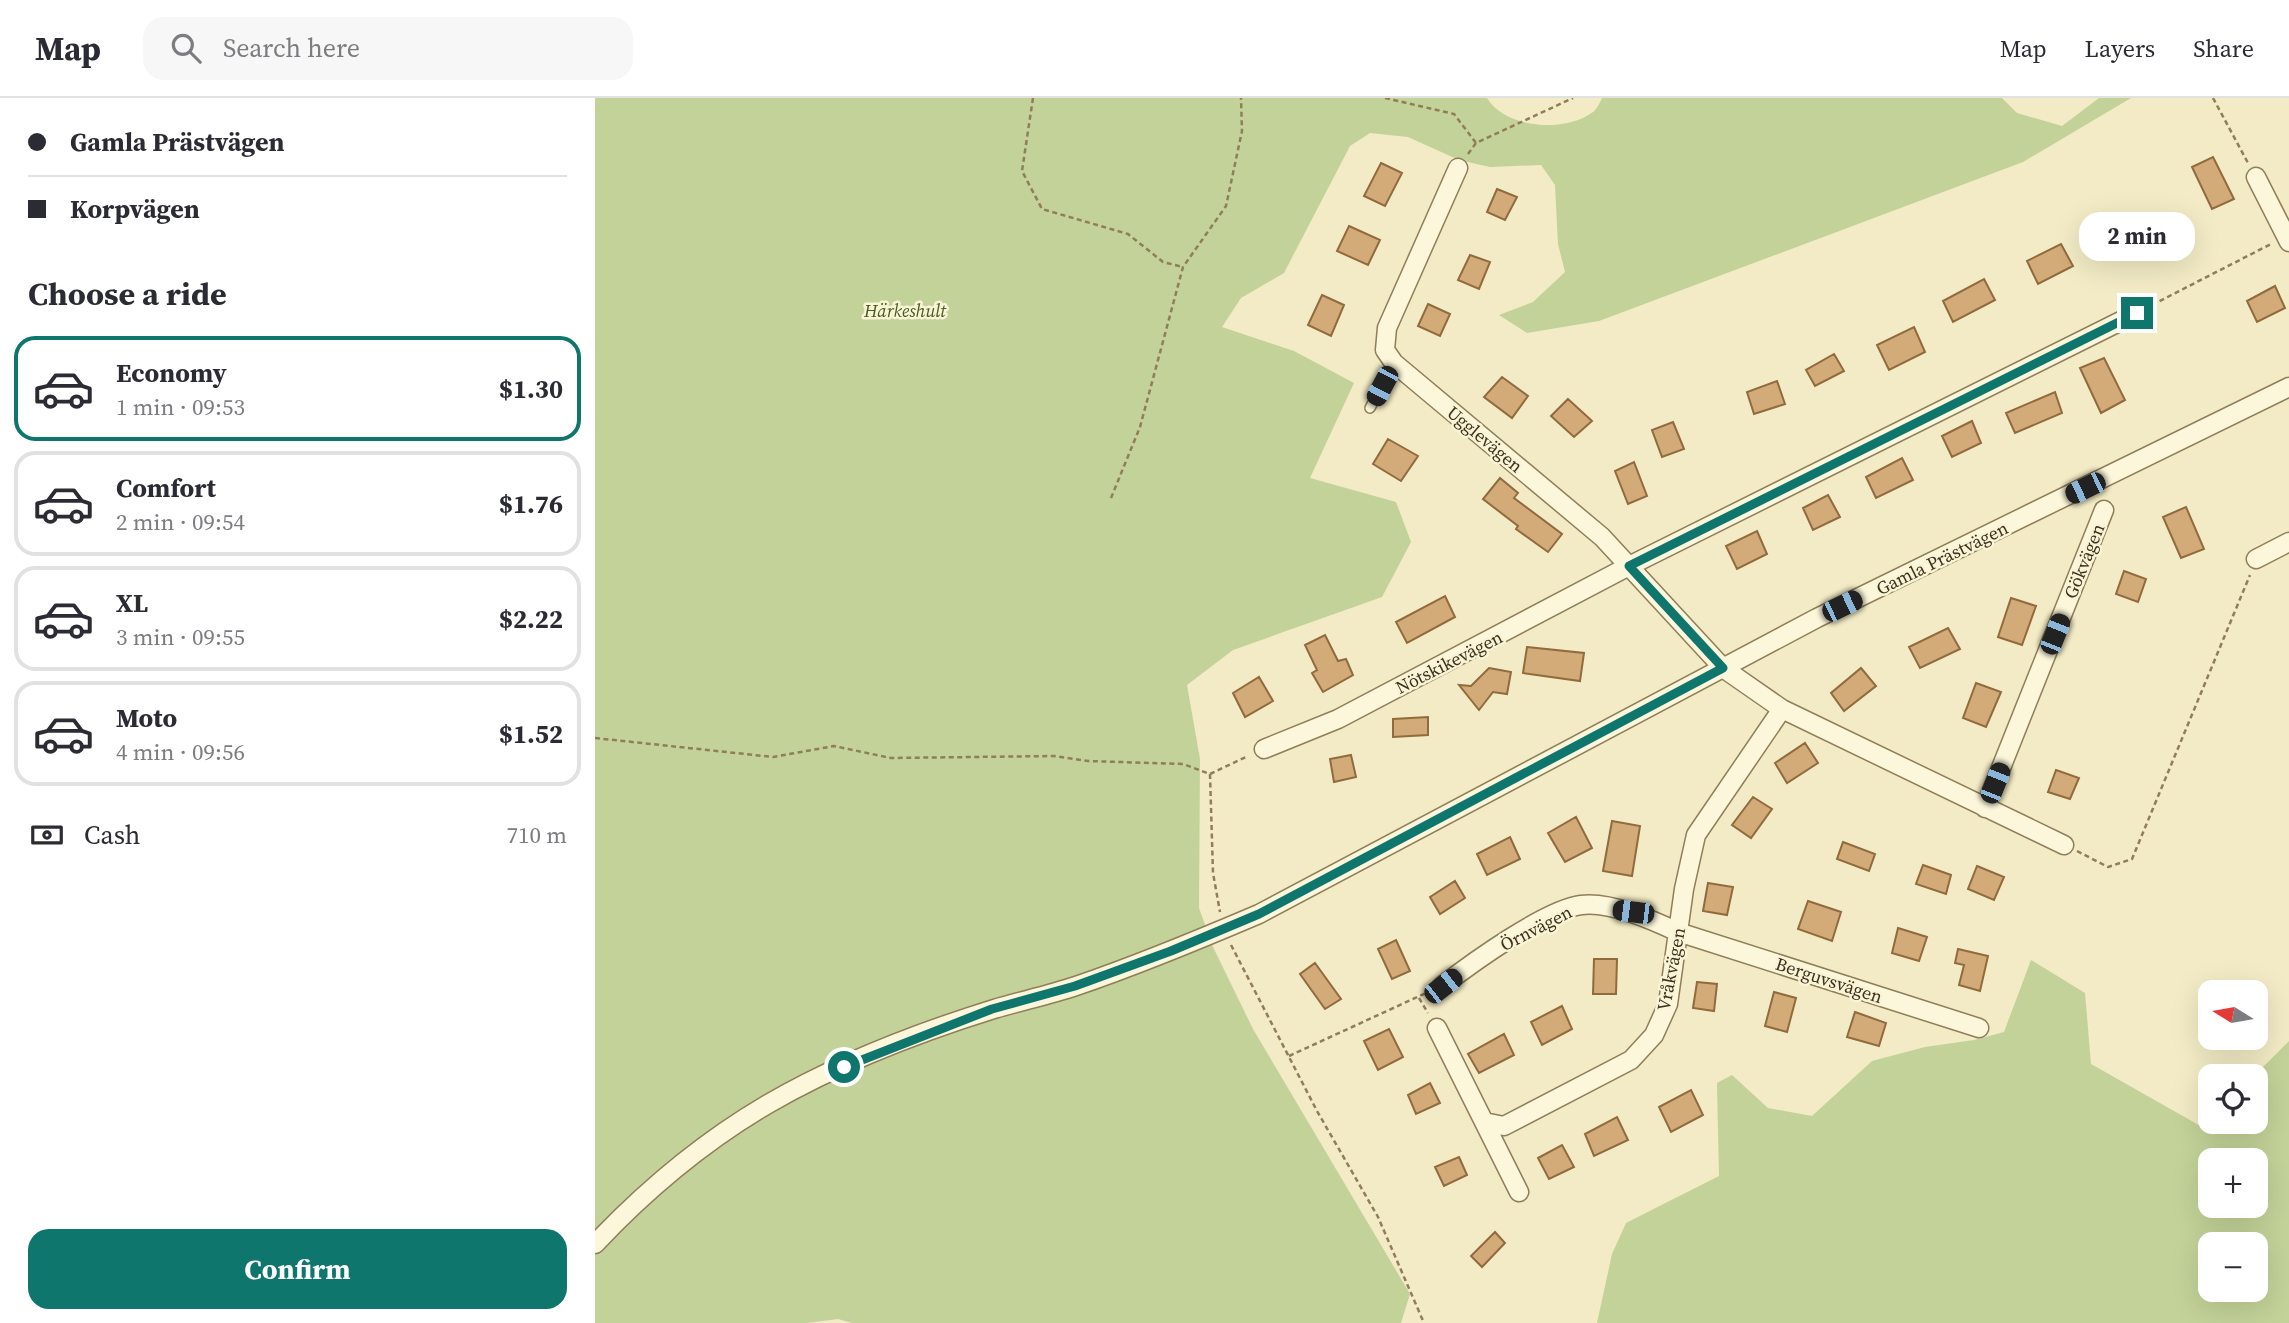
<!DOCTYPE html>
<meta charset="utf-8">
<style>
:root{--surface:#fff;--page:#f7f7f7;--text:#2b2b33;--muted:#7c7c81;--line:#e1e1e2;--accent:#0f766e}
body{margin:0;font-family:"Source Serif 4",serif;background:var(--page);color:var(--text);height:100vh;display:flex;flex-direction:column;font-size:26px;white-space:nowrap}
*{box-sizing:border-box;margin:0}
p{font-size:23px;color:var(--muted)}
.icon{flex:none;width:38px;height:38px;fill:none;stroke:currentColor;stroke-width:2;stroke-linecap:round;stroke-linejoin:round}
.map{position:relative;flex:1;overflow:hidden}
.sheet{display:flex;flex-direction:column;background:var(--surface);width:595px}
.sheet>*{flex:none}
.banner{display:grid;align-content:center;height:154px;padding:0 28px;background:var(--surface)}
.needle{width:46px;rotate:281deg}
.controls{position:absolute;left:1603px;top:882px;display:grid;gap:14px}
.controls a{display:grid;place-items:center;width:70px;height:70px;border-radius:14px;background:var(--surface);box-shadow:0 7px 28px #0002;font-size:35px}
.end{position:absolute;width:32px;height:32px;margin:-16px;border:9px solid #0f766e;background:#fff;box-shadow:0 0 0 4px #fff}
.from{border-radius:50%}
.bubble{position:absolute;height:49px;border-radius:21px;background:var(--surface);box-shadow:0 7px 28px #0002;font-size:23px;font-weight:700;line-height:49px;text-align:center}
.car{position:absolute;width:21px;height:42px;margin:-21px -10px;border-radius:9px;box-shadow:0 0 5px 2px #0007;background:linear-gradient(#222 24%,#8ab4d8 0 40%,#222 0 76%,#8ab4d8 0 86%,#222 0)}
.banner b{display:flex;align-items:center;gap:24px;height:66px;font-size:26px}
.banner b+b{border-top:2px solid var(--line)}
.banner i{width:18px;height:18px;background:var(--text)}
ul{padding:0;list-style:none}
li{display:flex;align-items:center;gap:21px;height:105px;margin:0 14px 10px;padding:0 14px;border:4px solid var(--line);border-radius:21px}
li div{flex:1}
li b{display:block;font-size:26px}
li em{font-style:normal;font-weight:700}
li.current{border-color:var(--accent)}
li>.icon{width:63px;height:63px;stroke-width:1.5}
h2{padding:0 28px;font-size:32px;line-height:84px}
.pay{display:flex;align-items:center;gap:18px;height:77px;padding:0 28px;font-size:26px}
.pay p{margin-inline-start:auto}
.cta{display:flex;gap:14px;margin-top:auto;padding:14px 28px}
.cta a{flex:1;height:80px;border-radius:21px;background:var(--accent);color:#fff;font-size:28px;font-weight:700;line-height:80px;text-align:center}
header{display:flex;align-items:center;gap:42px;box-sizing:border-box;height:98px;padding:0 35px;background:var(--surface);border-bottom:2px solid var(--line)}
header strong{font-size:33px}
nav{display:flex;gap:38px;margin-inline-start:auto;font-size:24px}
.search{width:490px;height:63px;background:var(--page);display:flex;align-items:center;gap:18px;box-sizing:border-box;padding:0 24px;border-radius:21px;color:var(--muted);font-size:26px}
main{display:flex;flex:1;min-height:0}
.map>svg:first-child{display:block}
.green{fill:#c3d298;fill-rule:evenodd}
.building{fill:#d3ab78;stroke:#916a3d;stroke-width:2}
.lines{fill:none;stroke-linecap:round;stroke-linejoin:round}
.service-casing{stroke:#8f7e59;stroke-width:12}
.minor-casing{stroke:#8f7e59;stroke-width:21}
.path{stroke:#8f7e59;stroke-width:2.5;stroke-dasharray:5 3.5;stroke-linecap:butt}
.service{stroke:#fcf6da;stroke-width:9}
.minor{stroke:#fcf6da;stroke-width:18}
.route{stroke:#0f766e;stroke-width:9}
.labels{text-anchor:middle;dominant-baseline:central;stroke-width:5;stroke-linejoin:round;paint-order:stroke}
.park-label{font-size:18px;font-style:italic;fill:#465c23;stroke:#f9f4d6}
.street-label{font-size:18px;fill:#3e321e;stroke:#f9f4d6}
</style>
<header>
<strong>Map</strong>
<div class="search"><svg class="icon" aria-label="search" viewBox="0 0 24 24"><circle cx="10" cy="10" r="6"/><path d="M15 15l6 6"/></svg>Search here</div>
<nav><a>Map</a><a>Layers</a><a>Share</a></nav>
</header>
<main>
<section class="sheet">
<div class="banner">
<b><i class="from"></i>Gamla Prästvägen</b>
<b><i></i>Korpvägen</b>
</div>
<h2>Choose a ride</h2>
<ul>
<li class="current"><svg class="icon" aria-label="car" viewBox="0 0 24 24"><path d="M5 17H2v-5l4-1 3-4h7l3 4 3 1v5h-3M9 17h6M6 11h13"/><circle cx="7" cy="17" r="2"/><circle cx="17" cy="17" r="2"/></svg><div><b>Economy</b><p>1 min · 09:53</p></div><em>$1.30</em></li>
<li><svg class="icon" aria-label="car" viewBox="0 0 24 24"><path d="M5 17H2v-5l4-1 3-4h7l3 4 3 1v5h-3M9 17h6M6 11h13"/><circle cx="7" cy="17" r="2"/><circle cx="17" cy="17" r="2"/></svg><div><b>Comfort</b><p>2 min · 09:54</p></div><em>$1.76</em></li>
<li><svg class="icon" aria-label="car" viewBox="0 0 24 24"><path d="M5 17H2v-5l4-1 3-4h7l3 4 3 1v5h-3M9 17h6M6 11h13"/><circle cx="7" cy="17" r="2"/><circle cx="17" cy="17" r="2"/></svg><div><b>XL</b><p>3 min · 09:55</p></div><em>$2.22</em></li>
<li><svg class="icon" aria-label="car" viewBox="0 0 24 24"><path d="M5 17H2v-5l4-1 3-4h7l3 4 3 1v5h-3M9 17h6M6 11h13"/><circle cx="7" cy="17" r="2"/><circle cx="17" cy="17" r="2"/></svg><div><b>Moto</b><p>4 min · 09:56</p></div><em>$1.52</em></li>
</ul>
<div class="pay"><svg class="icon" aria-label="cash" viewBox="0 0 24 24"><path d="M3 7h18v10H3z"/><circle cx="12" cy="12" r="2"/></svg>Cash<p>710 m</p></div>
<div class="cta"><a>Confirm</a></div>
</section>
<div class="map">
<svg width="1694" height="1225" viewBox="0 0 1694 1225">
<rect width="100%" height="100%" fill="#f2ebc5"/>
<path class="green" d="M 0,0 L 892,0 C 911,31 970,35 998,14 C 1002,11 1005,4 1007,0 L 1407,0 L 1422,15 L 1467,28 L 1504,0 L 1536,0 L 1428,64 L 1004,223 L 932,235 L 904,217 L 938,204 L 970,174 L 963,146 L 960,87 L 946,67 L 895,69 L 864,62 L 813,39 L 775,35 L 755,48 L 689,175 L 646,200 L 627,229 L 699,253 L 759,285 L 715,380 L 801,404 L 816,444 L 787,499 L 638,552 L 592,587 L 605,661 L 604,810 L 618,849 L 658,931 L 815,1196 L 806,1225 L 257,1225 L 243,1221 L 212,1225 L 0,1225 Z
M 1436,862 L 1490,895 L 1496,966 L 1609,1030 L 1615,1024 L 1661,1024 L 1659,978 L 1694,943 L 1694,1225 L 1002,1225 L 1017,1156 L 1031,1125 L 1124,1078 L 1122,985 L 1137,977 L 1173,1010 L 1217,1018 L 1277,963 L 1330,949 L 1379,942 L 1409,934 ZM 1661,1062 L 1661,1108 L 1615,1108 L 1615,1062 ZM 1661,1146 L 1661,1192 L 1615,1192 L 1615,1146 Z"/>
<path class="building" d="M 1618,59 L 1639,101 L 1617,111 L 1597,69 Z
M 786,65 L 807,75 L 790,108 L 769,98 Z
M 902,91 L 922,99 L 910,122 L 892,114 Z
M 1549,116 L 1562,142 L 1528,157 L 1517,131 Z
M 754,128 L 785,142 L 773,167 L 742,153 Z
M 1466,146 L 1478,168 L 1443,186 L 1432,163 Z
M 875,157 L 895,164 L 884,191 L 863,182 Z
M 1389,181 L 1400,202 L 1358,224 L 1348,203 Z
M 1680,188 L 1690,210 L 1662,224 L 1652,203 Z
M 727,197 L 749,207 L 736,238 L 713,227 Z
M 833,206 L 855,216 L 845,238 L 823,228 Z
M 1319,229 L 1330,254 L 1294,272 L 1282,247 Z
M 1239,256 L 1249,273 L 1220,288 L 1211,272 Z
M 1509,260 L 1530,302 L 1506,315 L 1485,270 Z
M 907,279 L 933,298 L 917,320 L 889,299 Z
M 1182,283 L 1190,306 L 1159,316 L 1152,294 Z
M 1460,294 L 1467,315 L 1420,335 L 1411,315 Z
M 973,301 L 997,323 L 979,339 L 956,318 Z
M 1377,323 L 1386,345 L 1357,359 L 1347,338 Z
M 1078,324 L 1089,351 L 1067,359 L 1057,332 Z
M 793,341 L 823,358 L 806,383 L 778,366 Z
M 1307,360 L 1318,382 L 1281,400 L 1271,379 Z
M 1039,364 L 1052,398 L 1033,406 L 1020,373 Z
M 905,380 L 923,395 L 919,400 L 967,436 L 953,454 L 921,431 L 923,428 L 888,401 Z
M 1233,397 L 1245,419 L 1218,432 L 1208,410 Z
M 1591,409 L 1609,451 L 1586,460 L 1568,419 Z
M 1162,433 L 1172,456 L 1142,471 L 1131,448 Z
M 1529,473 L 1551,481 L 1543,504 L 1521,496 Z
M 850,498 L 860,519 L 812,545 L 801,524 Z
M 1416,500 L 1441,508 L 1427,547 L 1403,539 Z
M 1353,530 L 1365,551 L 1325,570 L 1314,549 Z
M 730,537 L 743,563 L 751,561 L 758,577 L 728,594 L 717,575 L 722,572 L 710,547 Z
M 932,549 L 989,555 L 985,583 L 928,575 Z
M 894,570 L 916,574 L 912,596 L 898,594 L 884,612 L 864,587 L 876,588 Z
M 1266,570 L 1281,588 L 1249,613 L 1236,595 Z
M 664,579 L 678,603 L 650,619 L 638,595 Z
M 1381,585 L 1406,594 L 1391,629 L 1368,620 Z
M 833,619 L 833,637 L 798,639 L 798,621 Z
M 1210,645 L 1223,665 L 1192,685 L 1180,665 Z
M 756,657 L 761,679 L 739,684 L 735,661 Z
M 1461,672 L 1484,680 L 1475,701 L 1453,694 Z
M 1158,699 L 1177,711 L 1156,740 L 1137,727 Z
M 981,719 L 997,750 L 970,764 L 953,735 Z
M 1017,723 L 1045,728 L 1037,778 L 1008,773 Z
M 915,739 L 925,761 L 892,777 L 882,756 Z
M 1248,744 L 1280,756 L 1274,773 L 1242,761 Z
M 1328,767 L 1356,777 L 1351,796 L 1321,786 Z
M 1382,768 L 1409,779 L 1399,802 L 1373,791 Z
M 860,783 L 870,800 L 845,816 L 835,799 Z
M 1113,785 L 1138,789 L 1132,817 L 1108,813 Z
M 1213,803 L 1246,814 L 1237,843 L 1203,831 Z
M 1303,830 L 1332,839 L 1324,863 L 1297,855 Z
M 801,842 L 815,873 L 797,881 L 783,851 Z
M 1363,851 L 1393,858 L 1385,893 L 1364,887 L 1369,867 L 1360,865 Z
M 999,861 L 1022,861 L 1021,896 L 998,896 Z
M 720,865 L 746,901 L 730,911 L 705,876 Z
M 1102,884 L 1122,886 L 1119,913 L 1098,910 Z
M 1179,894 L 1201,900 L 1192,934 L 1170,928 Z
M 967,908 L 977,931 L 947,947 L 936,924 Z
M 1260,914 L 1291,925 L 1284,948 L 1252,939 Z
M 794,931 L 808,959 L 783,972 L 769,943 Z
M 909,936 L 919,957 L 884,975 L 873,956 Z
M 835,985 L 845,1005 L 821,1016 L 813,997 Z
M 1096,992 L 1108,1017 L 1076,1034 L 1064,1009 Z
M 1022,1019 L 1033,1042 L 999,1058 L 990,1036 Z
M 967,1047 L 979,1069 L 954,1081 L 943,1060 Z
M 864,1059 L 872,1077 L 849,1088 L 840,1069 Z
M 900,1134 L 910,1145 L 887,1169 L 876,1158 Z"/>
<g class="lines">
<defs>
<path id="service" d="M 775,310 L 799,265"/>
<path id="minor" d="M 863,70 L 792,230 L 790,252 L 799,265 L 1007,439 L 1128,570 L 1187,611 L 1469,747
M 1661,79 L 1694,144
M 1661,461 L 1694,444
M 669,651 L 743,621 L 1034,468 L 1542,215
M 1390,710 L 1509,412
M 847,888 C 877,865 950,812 986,807 C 1015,803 1057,822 1083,834 L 1384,930
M 842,930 L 889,1024 L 909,1028 L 1036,962 L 1059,937 L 1073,906 L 1089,791 L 1101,737 L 1187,611
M 889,1024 L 924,1094
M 0,1146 C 51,1092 108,1044 173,1006 C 242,966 322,935 399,911 C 426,903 454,897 481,888 C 543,867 603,842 664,816 L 1222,520 L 1694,289"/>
</defs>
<use href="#service" class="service-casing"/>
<use href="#minor" class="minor-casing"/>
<path class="path" d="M 438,0 L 427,73 L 447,111 L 533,136 L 568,164 L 588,169
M 790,0 L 859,16 L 881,45
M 1618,0 L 1653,65
M 873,56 L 881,45 L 978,0
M 1557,207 L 1676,146
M 516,400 L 545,329 L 588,169 L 631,108 L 647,33 L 646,0
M 0,640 L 178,659 L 239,648 L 296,660 L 459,658 L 493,663 L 588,666 L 615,676 L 618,775 L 625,814
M 615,676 L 653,658
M 1482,753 L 1513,769 L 1537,761 L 1655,477
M 636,847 L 722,1013 L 783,1119 L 829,1225
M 824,900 L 833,915
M 694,958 L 831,895"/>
<use href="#service" class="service"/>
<use href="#minor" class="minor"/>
</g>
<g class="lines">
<path class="route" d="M 249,969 L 397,911 L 480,888 L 576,853 L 664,816 L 1128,570 L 1034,468 L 1542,215"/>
</g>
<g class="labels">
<g class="park-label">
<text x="310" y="212">Härkeshult</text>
</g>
<g class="street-label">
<text transform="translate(890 341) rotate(40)">Ugglevägen</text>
<text transform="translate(1347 460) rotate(-26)">Gamla Prästvägen</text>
<text transform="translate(1489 463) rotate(-68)">Gökvägen</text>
<text transform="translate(854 564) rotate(-27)">Nötskikevägen</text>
<text transform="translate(941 830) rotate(-27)">Örnvägen</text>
<text transform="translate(1076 871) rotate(-79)">Vråkvägen</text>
<text transform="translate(1234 882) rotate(18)">Berguvsvägen</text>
</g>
</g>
</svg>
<div class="controls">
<a><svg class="needle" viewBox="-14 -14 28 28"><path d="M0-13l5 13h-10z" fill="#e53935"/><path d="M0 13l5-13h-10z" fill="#7c7c81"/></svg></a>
<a><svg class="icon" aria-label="locate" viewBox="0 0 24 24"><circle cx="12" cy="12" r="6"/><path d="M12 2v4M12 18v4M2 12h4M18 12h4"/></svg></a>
<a>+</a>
<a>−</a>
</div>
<i class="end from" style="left:249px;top:969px"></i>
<i class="end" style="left:1542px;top:215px"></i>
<div class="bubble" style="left:1484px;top:114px;width:116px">2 min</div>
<i class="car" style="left:787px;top:288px;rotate:208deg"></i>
<i class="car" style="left:1490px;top:390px;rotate:244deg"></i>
<i class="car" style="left:1247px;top:508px;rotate:64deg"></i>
<i class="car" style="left:1460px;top:536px;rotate:22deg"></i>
<i class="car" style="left:1400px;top:685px;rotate:22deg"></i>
<i class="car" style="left:1038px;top:814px;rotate:277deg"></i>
<i class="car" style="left:848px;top:888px;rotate:52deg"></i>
</div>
</main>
